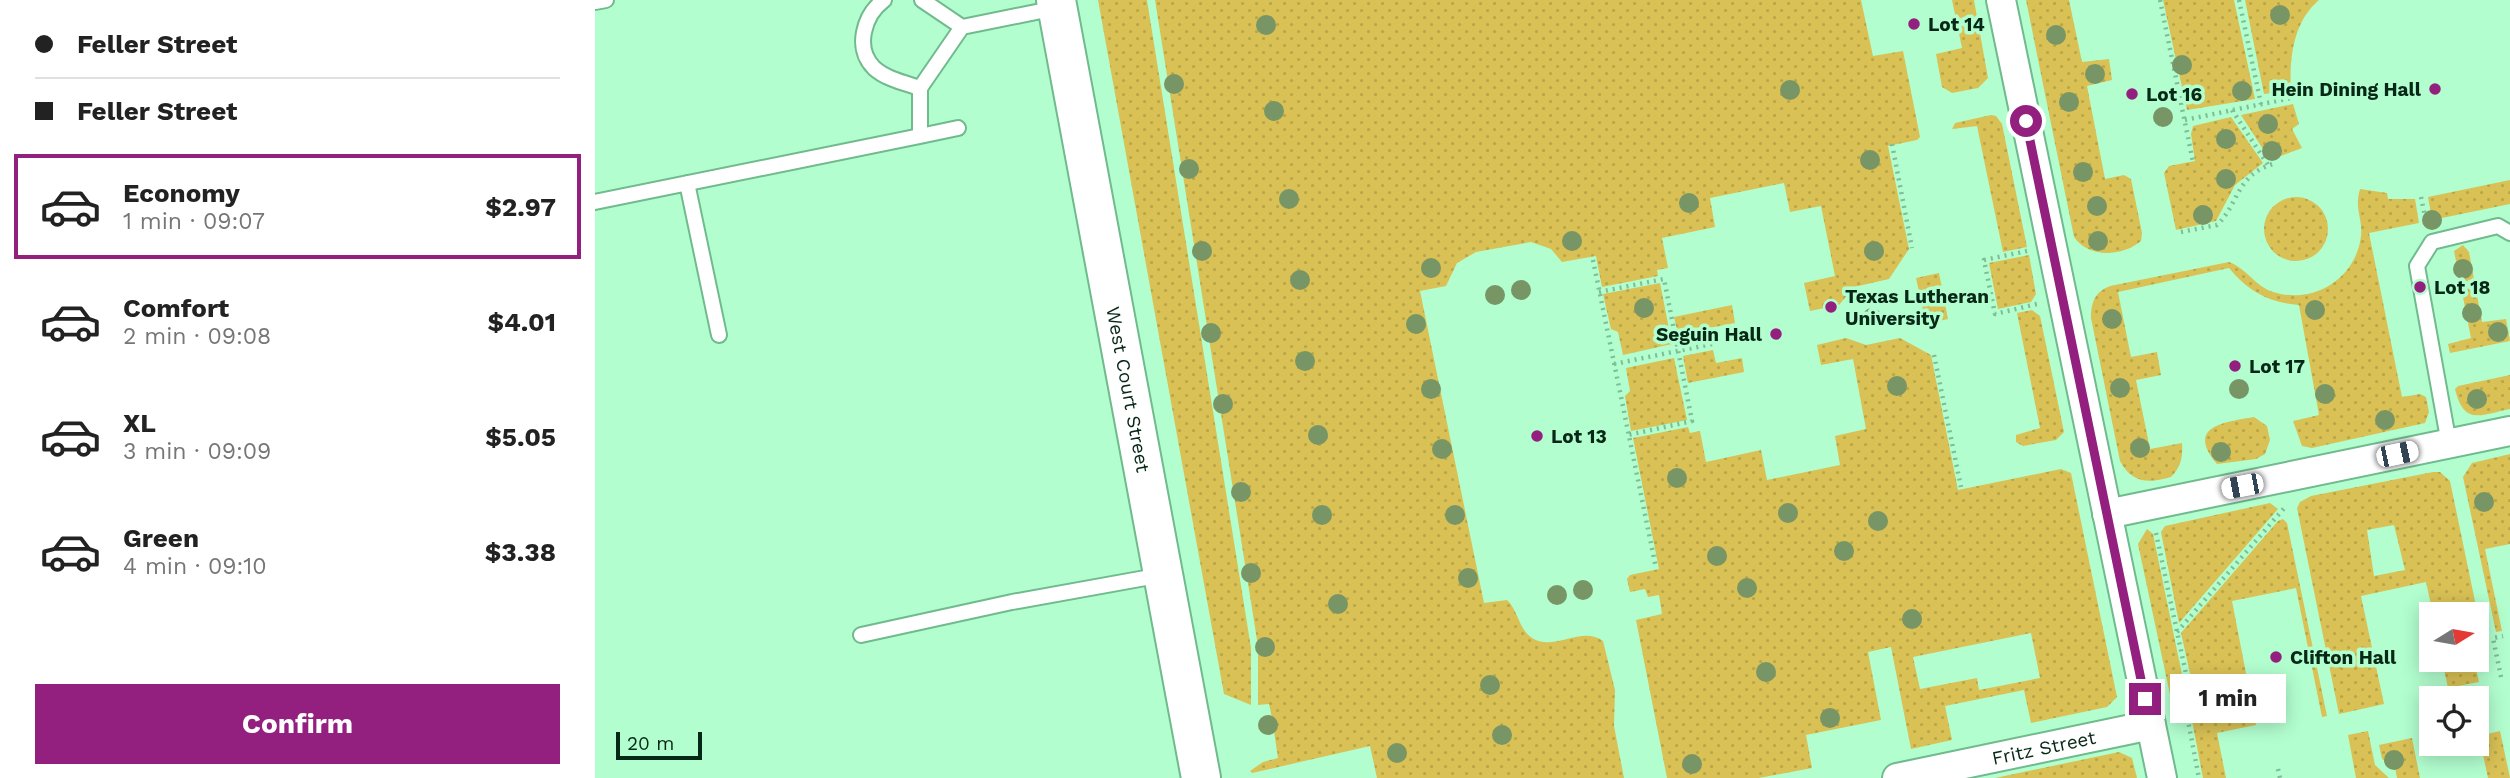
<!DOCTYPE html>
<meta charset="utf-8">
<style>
:root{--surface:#fff;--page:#f6f6f6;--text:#222;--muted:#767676;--line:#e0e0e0;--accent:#931f7e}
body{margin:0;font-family:"Work Sans",sans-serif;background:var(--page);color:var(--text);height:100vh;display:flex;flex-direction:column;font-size:26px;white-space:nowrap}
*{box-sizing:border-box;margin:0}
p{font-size:23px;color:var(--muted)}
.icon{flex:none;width:38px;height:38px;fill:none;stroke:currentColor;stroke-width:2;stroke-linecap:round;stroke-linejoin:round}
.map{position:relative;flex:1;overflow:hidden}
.panel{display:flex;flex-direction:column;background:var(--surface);width:595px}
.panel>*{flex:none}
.guide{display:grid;align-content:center;height:154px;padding:0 35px;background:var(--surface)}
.needle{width:46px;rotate:79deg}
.tools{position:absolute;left:1824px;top:602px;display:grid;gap:14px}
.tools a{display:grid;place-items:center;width:70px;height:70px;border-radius:0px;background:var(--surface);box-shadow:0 4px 18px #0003;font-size:35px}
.scale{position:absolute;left:21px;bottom:18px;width:86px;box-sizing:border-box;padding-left:7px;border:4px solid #082817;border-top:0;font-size:19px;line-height:24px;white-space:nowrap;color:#082817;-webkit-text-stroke:5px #b2fecf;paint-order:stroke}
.end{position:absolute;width:32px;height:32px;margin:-16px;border:9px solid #931f7e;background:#fff;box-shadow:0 0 0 4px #fff}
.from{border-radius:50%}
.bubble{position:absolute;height:49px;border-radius:0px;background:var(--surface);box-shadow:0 4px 18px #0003;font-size:23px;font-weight:700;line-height:49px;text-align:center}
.car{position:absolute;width:21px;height:42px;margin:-21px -10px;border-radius:9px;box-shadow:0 0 5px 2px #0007;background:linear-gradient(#fff 24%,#345 0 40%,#fff 0 76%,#345 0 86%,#fff 0)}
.guide b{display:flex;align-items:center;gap:24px;height:66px;font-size:26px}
.guide b+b{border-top:2px solid var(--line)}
.guide i{width:18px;height:18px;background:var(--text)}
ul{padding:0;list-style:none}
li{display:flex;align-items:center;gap:21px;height:105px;margin:0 14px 10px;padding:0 21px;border:4px solid transparent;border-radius:0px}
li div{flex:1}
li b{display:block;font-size:26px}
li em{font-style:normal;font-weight:700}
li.on{border-color:var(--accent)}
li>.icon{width:63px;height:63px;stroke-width:1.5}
.button{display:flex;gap:14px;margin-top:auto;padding:14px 35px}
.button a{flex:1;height:80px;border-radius:0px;background:var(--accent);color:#fff;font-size:28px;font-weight:700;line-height:80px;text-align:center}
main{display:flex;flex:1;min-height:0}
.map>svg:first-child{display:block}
.grass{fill:url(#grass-dots);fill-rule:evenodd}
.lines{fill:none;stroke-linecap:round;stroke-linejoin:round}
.lane-casing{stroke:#70ba8e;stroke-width:18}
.street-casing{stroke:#70ba8e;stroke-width:32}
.primary-casing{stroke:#70ba8e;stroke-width:42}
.path{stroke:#7ebd97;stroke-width:4.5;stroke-dasharray:2 5;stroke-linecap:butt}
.lane{stroke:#fff;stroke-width:14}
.street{stroke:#fff;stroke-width:28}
.primary{stroke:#fff;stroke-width:38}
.tree{fill:#789566}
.route{stroke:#931f7e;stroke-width:9}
.poi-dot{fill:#931f7e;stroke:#b2fecf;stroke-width:2.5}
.labels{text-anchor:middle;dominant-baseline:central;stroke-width:7;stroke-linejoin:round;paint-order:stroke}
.poi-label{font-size:19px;font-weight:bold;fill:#082817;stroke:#b2fecf;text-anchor:start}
.street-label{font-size:19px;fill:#082817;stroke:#b2fecf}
</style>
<main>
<section class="panel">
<div class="guide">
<b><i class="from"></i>Feller Street</b>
<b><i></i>Feller Street</b>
</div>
<ul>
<li class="on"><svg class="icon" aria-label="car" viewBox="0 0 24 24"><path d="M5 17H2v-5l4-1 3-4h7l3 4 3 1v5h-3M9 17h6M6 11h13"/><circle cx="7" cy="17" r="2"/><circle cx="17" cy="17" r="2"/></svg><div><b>Economy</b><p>1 min · 09:07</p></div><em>$2.97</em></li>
<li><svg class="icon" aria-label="car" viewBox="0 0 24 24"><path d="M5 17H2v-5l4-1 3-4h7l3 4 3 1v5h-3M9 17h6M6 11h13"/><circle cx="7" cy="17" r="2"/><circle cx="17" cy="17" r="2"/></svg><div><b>Comfort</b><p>2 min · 09:08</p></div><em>$4.01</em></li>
<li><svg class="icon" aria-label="car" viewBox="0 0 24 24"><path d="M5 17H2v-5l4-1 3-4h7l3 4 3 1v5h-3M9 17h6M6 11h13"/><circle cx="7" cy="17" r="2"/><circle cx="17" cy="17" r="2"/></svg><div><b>XL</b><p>3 min · 09:09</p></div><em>$5.05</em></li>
<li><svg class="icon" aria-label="car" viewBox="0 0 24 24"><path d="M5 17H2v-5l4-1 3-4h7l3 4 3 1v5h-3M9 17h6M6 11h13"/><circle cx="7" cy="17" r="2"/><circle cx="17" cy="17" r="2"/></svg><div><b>Green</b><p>4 min · 09:10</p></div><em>$3.38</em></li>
</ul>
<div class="button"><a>Confirm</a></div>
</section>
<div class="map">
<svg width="1915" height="778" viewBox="0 0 1915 778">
<defs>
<pattern id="grass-dots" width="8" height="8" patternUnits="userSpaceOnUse" patternTransform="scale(1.75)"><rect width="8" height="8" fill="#d9c155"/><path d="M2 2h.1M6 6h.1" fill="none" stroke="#b9a649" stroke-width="1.8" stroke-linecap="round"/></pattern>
</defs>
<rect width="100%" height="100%" fill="#b2fecf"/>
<path class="grass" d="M 503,0 L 552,0 L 656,648 L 656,705 L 629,694 Z
M 560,0 L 1266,0 L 1278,56 L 1308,51 L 1325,137 L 1322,140 L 1293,146 L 1314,249 L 1294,279 L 1259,287 L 1244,305 L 1215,311 L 1209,283 L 1240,276 L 1226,206 L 1195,212 L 1189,183 L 1115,198 L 1120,227 L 1067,238 L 1073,268 L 1062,270 L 1063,276 L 1007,287 L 1001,256 L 967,262 L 956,249 L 936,242 L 881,252 L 862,263 L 851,286 L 825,291 L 889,603 L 912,600 C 923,610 924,630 937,638 C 959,652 987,625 1008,641 L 1020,690 L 1019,726 L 1029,778 L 782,778 L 775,746 L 657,773 L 655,771 L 668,762 L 683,758 L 679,731 L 664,729 L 677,718 L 674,704 L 663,705 L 663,646 Z
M 1357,0 L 1379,0 L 1393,78 L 1383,88 L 1357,93 L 1347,87 L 1341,54 L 1367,48 Z
M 1431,0 L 1474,0 L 1487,62 L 1514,59 L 1517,80 L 1492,86 L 1510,179 L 1529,175 L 1536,179 L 1547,233 L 1546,241 C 1527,257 1493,258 1479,237 Z
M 1568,0 L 1639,0 L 1660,99 L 1592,110 Z
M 1650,0 L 1724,0 C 1698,22 1694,59 1696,91 L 1669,94 Z
M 1698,104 L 1704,124 L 1697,129 L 1707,148 L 1675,160 L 1646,115 Z
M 1396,115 L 1401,116 L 1407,124 L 1432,247 L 1408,252 L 1382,126 L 1357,129 L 1360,123 Z
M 1636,117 L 1668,163 L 1640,185 L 1621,221 L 1581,230 L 1569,173 L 1574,166 L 1600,161 L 1596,134 L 1598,126 Z
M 1915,180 L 1915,204 L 1837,220 L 1833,197 Z
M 1765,189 L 1792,193 L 1793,199 L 1820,199 L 1824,223 L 1774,233 L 1807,397 L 1825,394 L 1831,397 L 1834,412 L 1830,423 L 1717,448 L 1707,446 L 1698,421 L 1724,415 L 1704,305 C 1673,302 1654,292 1634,268 L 1523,292 L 1536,357 L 1562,352 L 1566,375 L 1541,380 L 1555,449 L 1587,443 C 1588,457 1586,467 1576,477 C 1554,483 1537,484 1525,461 L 1496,318 C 1496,302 1500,292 1515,286 L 1634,262 C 1651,268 1660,286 1678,292 C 1718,305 1761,279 1766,236 C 1768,217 1759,210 1765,189 Z
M1669 229a32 32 0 1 1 64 0a32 32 0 1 1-64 0Z
M 1868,245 L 1874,252 L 1887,322 L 1911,319 L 1915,341 L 1855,353 L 1853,344 L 1876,338 L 1859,251 Z
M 1434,255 L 1441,294 L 1436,302 L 1403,309 L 1394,263 Z
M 1344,273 L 1353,319 L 1331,324 L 1321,278 Z
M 1065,283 L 1077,344 L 1028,355 L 1023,332 L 1016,329 L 1008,294 Z
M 1137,305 L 1140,323 L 1114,328 L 1116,337 L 1085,343 L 1079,317 Z
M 1437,310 L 1445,316 L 1469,432 L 1461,440 L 1428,446 L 1421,442 L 1421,435 L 1445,428 L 1422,313 Z
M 1251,338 L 1271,345 L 1305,338 L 1336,355 L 1363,490 L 1466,469 L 1476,473 L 1522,697 L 1512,707 L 1436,723 L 1429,690 L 1350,706 L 1357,740 L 1316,749 L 1296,647 L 1273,652 L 1286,720 L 1211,735 L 1217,768 L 1164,778 L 1072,778 L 1041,620 L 1067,614 L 1064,595 L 1053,597 L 1050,589 L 1035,592 L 1032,579 L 1035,575 L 1064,569 L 1038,438 L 1093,427 L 1095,433 L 1105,431 L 1111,462 L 1166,450 L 1172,480 L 1245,465 L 1240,436 L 1271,429 L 1258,359 L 1226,365 L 1222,345 ZM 1436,633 L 1445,678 L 1384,690 L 1382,678 L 1325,689 L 1318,657 Z
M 1118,350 L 1121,363 L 1147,358 L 1149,372 L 1093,383 L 1088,356 Z
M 1079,358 L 1092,420 L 1036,431 L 1030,396 L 1035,391 L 1031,368 Z
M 1915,375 L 1915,409 C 1885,415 1869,426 1860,389 L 1863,386 Z
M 1659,417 L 1672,426 L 1675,440 L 1670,454 L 1661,459 L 1622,464 C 1589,425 1632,422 1659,417 Z
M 1915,454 L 1915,544 L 1890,549 L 1907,631 L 1901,632 L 1868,477 L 1877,463 Z
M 1838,472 L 1845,472 L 1855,481 L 1881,606 L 1878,614 L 1838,614 L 1831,582 L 1766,596 L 1789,704 L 1744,714 L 1702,508 L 1705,502 L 1716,496 ZM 1799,525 L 1810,570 L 1779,576 L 1772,530 Z
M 1675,503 L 1683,509 L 1584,623 L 1566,532 L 1570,526 Z
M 1688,519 L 1692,523 L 1732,716 L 1727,717 L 1701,588 L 1637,601 L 1661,725 L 1622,733 L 1631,778 L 1608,778 L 1594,705 L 1598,687 L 1586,633 L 1683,521 Z
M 1552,529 L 1558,534 L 1590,689 L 1586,702 L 1577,704 L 1543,544 Z
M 1847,660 L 1879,660 L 1884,682 L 1853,688 Z
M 1773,731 L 1780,765 L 1794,778 L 1761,778 L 1753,735 Z
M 1905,731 L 1915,778 L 1893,778 L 1884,736 Z
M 1817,738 L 1825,778 L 1802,778 L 1800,768 L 1787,759 L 1784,745 Z
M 1524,752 L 1537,758 L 1542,778 L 1400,778 Z"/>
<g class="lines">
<defs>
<path id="lane" d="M 289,0 C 269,15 259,48 279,68 C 291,79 310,83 325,88
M 327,0 L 367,27 L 461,8
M 0,2 L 11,0
M 325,136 L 363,128
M 92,183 L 124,335
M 0,202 L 325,136 L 325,88 L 367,27
M 1854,444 L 1822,266 L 1837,242 L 1903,226 L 1915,233
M 266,635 L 417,602 L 567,575"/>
<g id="street">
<path d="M 1406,0 L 1567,778"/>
<path d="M 1512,514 L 1915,431"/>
<path id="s1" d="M 1302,778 L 1556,725"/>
</g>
<g id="primary">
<path id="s2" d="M 461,0 L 606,778"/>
</g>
</defs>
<use href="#lane" class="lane-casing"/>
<use href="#street" class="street-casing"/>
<use href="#primary" class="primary-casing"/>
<path class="path" d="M 1565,0 L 1598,162
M 1644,0 L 1666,104
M 1637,110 L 1673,165
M 1590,120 L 1696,98
M 1297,144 L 1317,248
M 1826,197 L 1831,221
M 1586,232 L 1622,225 C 1644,204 1641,175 1678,164
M 1432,251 L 1389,260 L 1400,314 L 1442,304
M 998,260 L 1061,568
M 1004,292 L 1069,279 L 1097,421 L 1033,435
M 1339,355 L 1366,487
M 1019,364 L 1117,344
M 1561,533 L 1594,688 L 1590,705 L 1604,778
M 1582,632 L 1691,506
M 1906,677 L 1898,638 L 1908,636
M 1683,769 L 1685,778"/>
<use href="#lane" class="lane"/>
<use href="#street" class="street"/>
<use href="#primary" class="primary"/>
</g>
<g class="tree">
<circle cx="1685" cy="15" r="10"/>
<circle cx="671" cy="25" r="10"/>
<circle cx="1461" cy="35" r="10"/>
<circle cx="1587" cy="65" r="10"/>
<circle cx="1500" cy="74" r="10"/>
<circle cx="579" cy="84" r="10"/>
<circle cx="1195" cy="90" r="10"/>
<circle cx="1647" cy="91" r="10"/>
<circle cx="1474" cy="102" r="10"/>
<circle cx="679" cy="111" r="10"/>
<circle cx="1568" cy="117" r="10"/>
<circle cx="1673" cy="124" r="10"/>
<circle cx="1631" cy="139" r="10"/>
<circle cx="1677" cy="151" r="10"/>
<circle cx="1275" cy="160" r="10"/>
<circle cx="594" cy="169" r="10"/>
<circle cx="1488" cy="172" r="10"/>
<circle cx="1631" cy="179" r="10"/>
<circle cx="694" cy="199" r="10"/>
<circle cx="1094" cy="203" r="10"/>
<circle cx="1502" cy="206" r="10"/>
<circle cx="1608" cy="215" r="10"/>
<circle cx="1837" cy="220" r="10"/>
<circle cx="977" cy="241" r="10"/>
<circle cx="1503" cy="241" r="10"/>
<circle cx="607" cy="251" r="10"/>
<circle cx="1279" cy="251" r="10"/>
<circle cx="836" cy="268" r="10"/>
<circle cx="1868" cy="269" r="10"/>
<circle cx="705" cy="280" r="10"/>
<circle cx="926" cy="290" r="10"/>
<circle cx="900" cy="295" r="10"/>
<circle cx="1049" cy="308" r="10"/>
<circle cx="1720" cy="310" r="10"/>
<circle cx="1877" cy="313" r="10"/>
<circle cx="1277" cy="318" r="10"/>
<circle cx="1517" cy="319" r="10"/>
<circle cx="821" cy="324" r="10"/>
<circle cx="1903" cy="332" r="10"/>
<circle cx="616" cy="333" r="10"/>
<circle cx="710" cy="361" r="10"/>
<circle cx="1302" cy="386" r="10"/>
<circle cx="1525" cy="388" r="10"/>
<circle cx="836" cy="389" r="10"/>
<circle cx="1644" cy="389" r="10"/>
<circle cx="1730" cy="394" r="10"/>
<circle cx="1882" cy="399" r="10"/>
<circle cx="628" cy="404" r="10"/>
<circle cx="1790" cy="420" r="10"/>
<circle cx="723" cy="435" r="10"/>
<circle cx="1545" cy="448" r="10"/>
<circle cx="847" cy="449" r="10"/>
<circle cx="1626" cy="452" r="10"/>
<circle cx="1082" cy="478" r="10"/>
<circle cx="646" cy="492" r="10"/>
<circle cx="1889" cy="502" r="10"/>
<circle cx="1193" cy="513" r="10"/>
<circle cx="727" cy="515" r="10"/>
<circle cx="860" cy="515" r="10"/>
<circle cx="1283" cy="521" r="10"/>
<circle cx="1249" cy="551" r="10"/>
<circle cx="1122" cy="556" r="10"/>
<circle cx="656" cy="573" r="10"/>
<circle cx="873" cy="578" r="10"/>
<circle cx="1152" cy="588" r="10"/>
<circle cx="988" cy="590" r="10"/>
<circle cx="962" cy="595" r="10"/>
<circle cx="743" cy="604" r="10"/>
<circle cx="1317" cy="619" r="10"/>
<circle cx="670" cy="647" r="10"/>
<circle cx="1171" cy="672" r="10"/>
<circle cx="895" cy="685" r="10"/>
<circle cx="1235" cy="718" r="10"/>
<circle cx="673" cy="725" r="10"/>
<circle cx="907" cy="735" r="10"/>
<circle cx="802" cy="753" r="10"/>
<circle cx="1799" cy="760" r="10"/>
<circle cx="1097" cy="764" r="10"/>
</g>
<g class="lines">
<path class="route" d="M 1431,121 L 1550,699"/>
</g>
<g class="poi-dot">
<circle cx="1319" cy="24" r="7"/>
<circle cx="1840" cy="89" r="7"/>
<circle cx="1537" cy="94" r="7"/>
<circle cx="1825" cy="287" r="7"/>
<circle cx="1236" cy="307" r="7"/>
<circle cx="1181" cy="334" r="7"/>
<circle cx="1640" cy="366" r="7"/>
<circle cx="942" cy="436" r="7"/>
<circle cx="1681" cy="657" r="7"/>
</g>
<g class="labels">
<g class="poi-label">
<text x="1333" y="24">Lot 14</text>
<text x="1826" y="89" text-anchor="end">Hein Dining Hall</text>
<text x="1551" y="94">Lot 16</text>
<text x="1839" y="287">Lot 18</text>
<text x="1250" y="296">Texas Lutheran<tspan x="1250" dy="22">University</tspan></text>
<text x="1167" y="334" text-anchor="end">Seguin Hall</text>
<text x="1654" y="366">Lot 17</text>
<text x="956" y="436">Lot 13</text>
<text x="1695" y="657">Clifton Hall</text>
</g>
<g class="street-label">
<text stroke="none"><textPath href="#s2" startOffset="396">West Court Street</textPath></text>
<text stroke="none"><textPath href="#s1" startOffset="150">Fritz Street</textPath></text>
</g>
</g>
</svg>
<div class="tools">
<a><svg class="needle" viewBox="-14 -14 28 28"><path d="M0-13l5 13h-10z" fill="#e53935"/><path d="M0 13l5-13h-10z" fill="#767676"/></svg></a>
<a><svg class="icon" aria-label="locate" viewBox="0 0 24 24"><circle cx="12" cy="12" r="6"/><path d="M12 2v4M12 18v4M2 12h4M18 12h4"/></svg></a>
</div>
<div class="scale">20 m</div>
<i class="end from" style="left:1431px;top:121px"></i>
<i class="end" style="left:1550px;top:699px"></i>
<div class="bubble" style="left:1575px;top:674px;width:116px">1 min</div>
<i class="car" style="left:1802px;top:454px;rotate:78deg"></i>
<i class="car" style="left:1647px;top:486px;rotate:259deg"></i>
</div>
</main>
